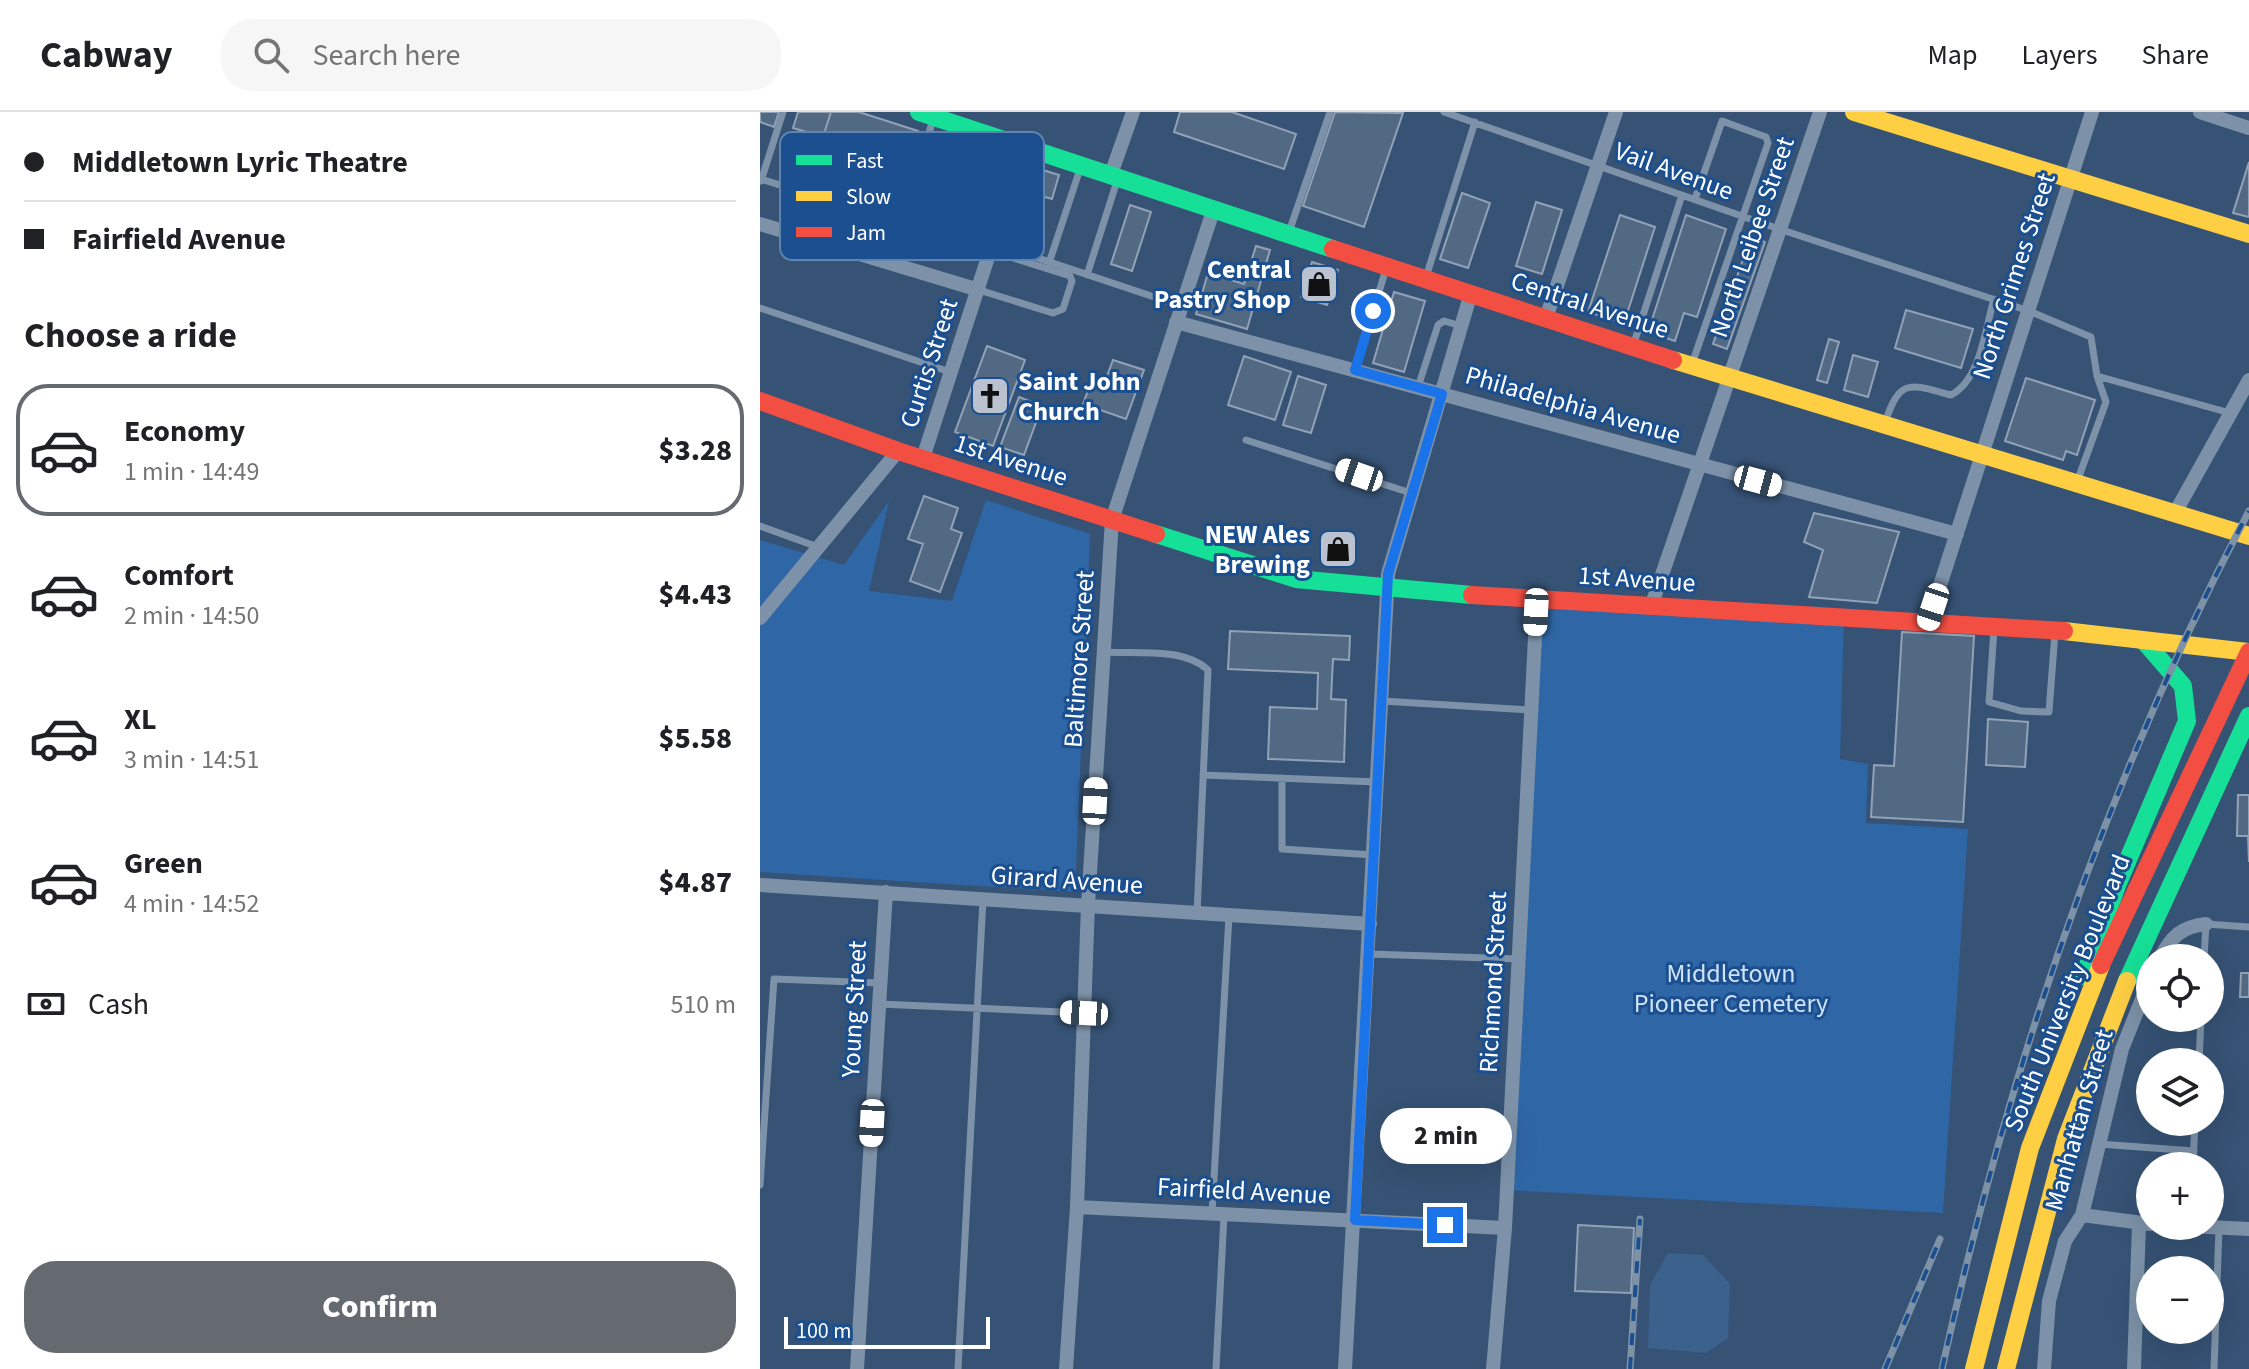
<!DOCTYPE html>
<meta charset="utf-8">
<style>
:root{--surface:#fff;--page:#f6f6f6;--text:#202124;--muted:#757577;--line:#e0e0e0;--accent:#656970}
body{margin:0;font-family:"Source Sans 3",sans-serif;background:var(--page);color:var(--text);height:100vh;display:flex;flex-direction:column;font-size:30px;white-space:nowrap}
*{box-sizing:border-box;margin:0}
p{font-size:26px;color:var(--muted)}
.icon{flex:none;width:44px;height:44px;fill:none;stroke:currentColor;stroke-width:2;stroke-linecap:round;stroke-linejoin:round}
.map{position:relative;flex:1;overflow:hidden}
.sheet{display:flex;flex-direction:column;background:var(--surface);width:760px}
.sheet>*{flex:none}
.banner{display:grid;align-content:center;height:176px;padding:0 24px;background:var(--surface)}
.tools{position:absolute;left:1376px;top:832px;display:grid;gap:16px}
.tools a{display:grid;place-items:center;width:88px;height:88px;border-radius:50%;background:var(--surface);box-shadow:0 8px 32px #0002;font-size:40px}
.scale{position:absolute;left:24px;bottom:20px;width:206px;box-sizing:border-box;padding-left:8px;border:4px solid #fff;border-top:0;font-size:22px;line-height:28px;white-space:nowrap;color:#fff;-webkit-text-stroke:6px #1b4f8f;paint-order:stroke}
.end{position:absolute;width:36px;height:36px;margin:-18px;border:10px solid #1a73e8;background:#fff;box-shadow:0 0 0 4px #fff}
.from{border-radius:50%}
.bubble{position:absolute;height:56px;border-radius:28px;background:var(--surface);box-shadow:0 8px 32px #0002;font-size:26px;font-weight:800;line-height:56px;text-align:center}
.car{position:absolute;width:24px;height:48px;margin:-24px -12px;border-radius:10px;box-shadow:0 0 6px 2px #0007;background:linear-gradient(#fff 24%,#345 0 40%,#fff 0 76%,#345 0 86%,#fff 0)}
.banner b{display:flex;align-items:center;gap:28px;height:76px;font-size:30px}
.banner b+b{border-top:2px solid var(--line)}
.banner i{width:20px;height:20px;background:var(--text)}
ul{padding:0;list-style:none}
li{display:flex;align-items:center;gap:24px;height:132px;margin:0 16px 12px;padding:0 8px;border:4px solid transparent;border-radius:32px}
li div{flex:1}
li b{display:block;font-size:30px}
li em{font-style:normal;font-weight:800}
li.on{border-color:var(--accent)}
li>.icon{width:72px;height:72px;stroke-width:1.5}
h2{padding:0 24px;font-size:36px;line-height:96px}
.pay{display:flex;align-items:center;gap:20px;height:88px;padding:0 24px;font-size:30px}
.pay p{margin-inline-start:auto}
.cta{display:flex;gap:16px;margin-top:auto;padding:16px 24px}
.cta a{flex:1;height:92px;border-radius:32px;background:var(--accent);color:#fff;font-size:32px;font-weight:800;line-height:92px;text-align:center}
header{display:flex;align-items:center;gap:48px;box-sizing:border-box;height:112px;padding:0 40px;background:var(--surface);border-bottom:2px solid var(--line)}
header strong{font-size:38px}
nav{display:flex;gap:44px;margin-inline-start:auto;font-size:28px}
.search{width:560px;height:72px;background:var(--page);display:flex;align-items:center;gap:20px;box-sizing:border-box;padding:0 28px;border-radius:32px;color:var(--muted);font-size:30px}
main{display:flex;flex:1;min-height:0}
.map>svg:first-child{display:block}
.green{fill:#2f66a5}
.water{fill:#3b618d}
.building{fill:#526984;stroke:#92a2b6;stroke-width:2}
.lines{fill:none;stroke-linecap:round;stroke-linejoin:round}
.lane{stroke:#7d92a8;stroke-width:7}
.street{stroke:#7d92a8;stroke-width:14}
.fast{stroke:#16e098;stroke-width:18}
.slow{stroke:#ffcf43;stroke-width:18}
.jam{stroke:#f24e42;stroke-width:18}
.rail-casing{stroke:#7e92a7;stroke-width:7}
.rail{stroke:#1b4f8f;stroke-width:4;stroke-dasharray:12;stroke-linecap:butt}
.route{stroke:#1a73e8;stroke-width:10}
.labels{text-anchor:middle;dominant-baseline:central;stroke-width:6;stroke-linejoin:round;paint-order:stroke}
.street-label{font-size:26px;fill:#fff;stroke:#1b4f8f}
.poi-label{font-size:26px;font-weight:bold;fill:#fff;stroke:#1b4f8f;text-anchor:end}
.park-label{font-size:26px;fill:#cfe3fa;stroke:#1b4f8f}
.key{fill:#1b4f8f;stroke:#5f84b1;stroke-width:2}
.key-label{font-size:22px;fill:#fff}
</style>
<header>
<strong>Cabway</strong>
<div class="search"><svg class="icon" aria-label="search" viewBox="0 0 24 24"><circle cx="10" cy="10" r="6"/><path d="M15 15l6 6"/></svg>Search here</div>
<nav><a>Map</a><a>Layers</a><a>Share</a></nav>
</header>
<main>
<section class="sheet">
<div class="banner">
<b><i class="from"></i>Middletown Lyric Theatre</b>
<b><i></i>Fairfield Avenue</b>
</div>
<h2>Choose a ride</h2>
<ul>
<li class="on"><svg class="icon" aria-label="car" viewBox="0 0 24 24"><path d="M5 17H2v-5l4-1 3-4h7l3 4 3 1v5h-3M9 17h6M6 11h13"/><circle cx="7" cy="17" r="2"/><circle cx="17" cy="17" r="2"/></svg><div><b>Economy</b><p>1 min · 14:49</p></div><em>$3.28</em></li>
<li><svg class="icon" aria-label="car" viewBox="0 0 24 24"><path d="M5 17H2v-5l4-1 3-4h7l3 4 3 1v5h-3M9 17h6M6 11h13"/><circle cx="7" cy="17" r="2"/><circle cx="17" cy="17" r="2"/></svg><div><b>Comfort</b><p>2 min · 14:50</p></div><em>$4.43</em></li>
<li><svg class="icon" aria-label="car" viewBox="0 0 24 24"><path d="M5 17H2v-5l4-1 3-4h7l3 4 3 1v5h-3M9 17h6M6 11h13"/><circle cx="7" cy="17" r="2"/><circle cx="17" cy="17" r="2"/></svg><div><b>XL</b><p>3 min · 14:51</p></div><em>$5.58</em></li>
<li><svg class="icon" aria-label="car" viewBox="0 0 24 24"><path d="M5 17H2v-5l4-1 3-4h7l3 4 3 1v5h-3M9 17h6M6 11h13"/><circle cx="7" cy="17" r="2"/><circle cx="17" cy="17" r="2"/></svg><div><b>Green</b><p>4 min · 14:52</p></div><em>$4.87</em></li>
</ul>
<div class="pay"><svg class="icon" aria-label="cash" viewBox="0 0 24 24"><path d="M3 7h18v10H3z"/><circle cx="12" cy="12" r="2"/></svg>Cash<p>510 m</p></div>
<div class="cta"><a>Confirm</a></div>
</section>
<div class="map">
<svg width="1489" height="1257" viewBox="0 0 1489 1257">
<rect width="100%" height="100%" fill="#365274"/>
<path class="green" d="M 226,388 L 330,422 L 315,780 L 0,760 L 0,428 L 84,453 L 129,389 L 109,479 L 192,489 Z
M 777,486 L 1084,506 L 1080,647 L 1108,652 L 1106,711 L 1208,717 L 1183,1101 L 747,1078 Z"/>
<path class="water" d="M 908,1141 L 943,1143 L 970,1172 L 968,1226 L 946,1241 L 888,1236 L 890,1173 Z"/>
<path class="building" d="M 0,0 L 19,0 L 14,15 L 0,10 Z
M 38,0 L 71,0 L 63,25 L 33,16 Z
M 71,0 L 99,0 L 158,19 L 148,52 L 63,25 Z
M 420,0 L 472,0 L 536,22 L 524,57 L 414,20 Z
M 575,0 L 643,1 L 604,115 L 543,94 Z
M 1489,50 L 1489,105 L 1473,101 Z
M 276,56 L 299,63 L 292,87 L 268,80 Z
M 702,81 L 730,91 L 708,156 L 680,147 Z
M 776,90 L 802,98 L 782,162 L 756,154 Z
M 370,93 L 391,100 L 372,159 L 351,152 Z
M 860,103 L 895,115 L 864,211 L 828,200 Z
M 926,103 L 966,117 L 937,205 L 924,201 L 915,229 L 888,220 Z
M 991,125 L 1005,130 L 967,237 L 953,232 Z
M 496,134 L 510,138 L 487,217 L 436,202 L 448,161 L 484,172 Z
M 552,150 L 578,158 L 567,193 L 541,185 Z
M 634,180 L 665,189 L 644,260 L 613,251 Z
M 1146,198 L 1213,217 L 1201,256 L 1135,236 Z
M 1069,227 L 1079,230 L 1067,271 L 1057,268 Z
M 227,234 L 265,248 L 233,334 L 195,320 Z
M 1093,243 L 1118,250 L 1108,285 L 1084,278 Z
M 484,244 L 531,260 L 515,308 L 468,293 Z
M 353,248 L 384,258 L 366,307 L 323,292 L 331,271 L 343,275 Z
M 538,264 L 566,273 L 551,321 L 523,313 Z
M 1266,266 L 1335,288 L 1317,343 L 1306,339 L 1303,348 L 1245,329 Z
M 259,285 L 282,294 L 264,343 L 240,335 Z
M 164,384 L 198,396 L 191,417 L 202,421 L 180,480 L 150,469 L 163,432 L 148,427 Z
M 1054,401 L 1139,420 L 1117,491 L 1049,485 L 1063,438 L 1044,430 Z
M 470,519 L 590,524 L 589,548 L 573,547 L 571,587 L 586,588 L 584,650 L 508,647 L 510,595 L 557,597 L 558,561 L 468,557 Z
M 1142,520 L 1214,524 L 1203,710 L 1111,705 L 1114,653 L 1134,654 Z
M 1228,607 L 1268,610 L 1265,655 L 1226,653 Z
M 1478,683 L 1489,683 L 1489,750 L 1488,724 L 1477,724 Z
M 1481,861 L 1489,861 L 1489,885 L 1480,885 Z
M 818,1113 L 874,1116 L 871,1181 L 815,1179 Z"/>
<g class="lines">
<path class="lane" d="M 684,0 L 1019,117 L 1269,199 L 1331,225 L 1337,264 L 1346,290 L 1317,370
M 1,67 L 230,140
M 1,69 L 23,0
M 143,113 L 173,7
M 529,120 L 570,0
M 233,131 L 421,194
M 289,151 L 320,57
M 327,163 L 357,69
M 666,165 L 715,10
M 219,178 L 293,201 L 303,197 L 312,169 L 310,164 L 250,145 L 251,137
M 0,196 L 190,260
M 873,234 L 922,83
M 932,252 L 1008,31 L 1006,25 L 962,9 L 935,87
M 595,258 L 626,157
M 1337,264 L 1470,301
M 658,275 L 678,213 L 684,209 L 701,214
M 1125,311 C 1140,265 1150,272 1191,283 C 1221,267 1225,217 1234,187
M 486,328 L 651,381
M 0,414 L 58,435
M 1234,517 L 1229,590 L 1261,599 L 1289,600 L 1295,520
M 344,540 C 375,542 424,535 448,558 L 437,801
M 622,589 L 771,598
M 443,663 L 617,670
M 522,666 L 522,737 L 613,743
M 609,842 L 758,847
M 1444,846 L 1446,812 L 1489,815
M 119,892 L 324,901
M 1439,950 L 1441,906
M 1339,1032 L 1434,1039
M 1433,1054 L 1435,1010
M 0,1073 L 14,867 L 120,871
M 452,1101 L 469,804
M 198,1257 L 223,787
M 456,1257 L 464,1103
M 1454,1257 L 1459,1116"/>
<path class="street" d="M 1440,0 L 1489,16
M 350,65 L 373,0
M 0,112 L 219,178
M 786,206 L 856,0
M 416,210 L 1197,422
M 163,346 L 264,34
M 1415,401 L 1489,268
M 891,495 L 1060,0
M 0,506 L 138,339
M 1168,511 L 1332,0
M 0,773 L 610,812
M 1400,846 C 1412,824 1421,815 1446,812
M 317,1095 L 745,1116
M 1322,1103 L 1390,1112
M 1427,1114 L 1489,1117
M 97,1257 L 126,780
M 306,1257 L 317,1095 L 328,793 L 352,408 L 454,96
M 585,1257 L 628,462 L 711,181
M 733,1257 L 745,1116 L 777,486
M 1284,1257 L 1289,1189 L 1305,1129 L 1322,1103 L 1362,937 L 1390,867
M 1374,1257 L 1379,1112"/>
<path class="fast" d="M 159,0 L 573,137
M 396,422 L 536,467 L 712,483
M 1324,864 L 1358,771 L 1427,609 L 1423,574 L 1384,529
M 1367,869 L 1489,604"/>
<path class="slow" d="M 1094,0 L 1489,122
M 913,248 L 1489,424
M 1304,519 L 1489,540
M 1214,1257 L 1270,1036 L 1341,853
M 1246,1257 L 1306,1027 L 1367,869"/>
<path class="jam" d="M 573,137 L 913,248
M 0,289 L 138,339 L 396,422
M 712,483 L 1304,519
M 1341,853 L 1489,540"/>
<defs>
<path id="rail" d="M 870,1257 L 880,1107
M 1125,1257 L 1180,1127
M 1182,1257 C 1247,962 1347,667 1489,399"/>
</defs>
<use href="#rail" class="rail-casing"/>
<use href="#rail" class="rail"/>
</g>
<g class="lines">
<path class="route" d="M 613,199 L 595,258 L 682,282 L 628,462 L 595,1108 L 685,1113"/>
</g>
<defs>
<symbol id="shop-square" viewBox="-11 -11 22 22"><rect x="-9" y="-9" width="18" height="18" rx="4" fill="#b9c2ce" stroke="#1b4f8f"/><path d="M-5-2.5h2.3a2.7 3.5 0 0 1 5.4 0H5L5.5 6h-11ZM-1.5-2.5h3a1.5 2.3 0 0 0-3 0Z" fill="#111"/></symbol>
<symbol id="church-square" viewBox="-11 -11 22 22"><rect x="-9" y="-9" width="18" height="18" rx="4" fill="#b9c2ce" stroke="#1b4f8f"/><path d="M-1.2-6h2.4v3.5h3.3v2.4h-3.3V6h-2.4V-.1h-3.3v-2.4h3.3Z" fill="#111"/></symbol>
</defs>
<g fill-rule="evenodd">
<use href="#shop-square" x="537" y="150" width="44" height="44"/>
<use href="#church-square" x="208" y="262" width="44" height="44"/>
<use href="#shop-square" x="556" y="415" width="44" height="44"/>
</g>
<g class="labels">
<g class="street-label">
<text transform="translate(914 59) rotate(20)">Vail Avenue</text>
<text transform="translate(992 125) rotate(-71)">North Leibee Street</text>
<text transform="translate(1254 164) rotate(-72)">North Grimes Street</text>
<text transform="translate(830 193) rotate(18)">Central Avenue</text>
<text transform="translate(169 251) rotate(-72)">Curtis Street</text>
<text transform="translate(813 293) rotate(16)">Philadelphia Avenue</text>
<text transform="translate(251 348) rotate(18)">1st Avenue</text>
<text transform="translate(877 467) rotate(4)">1st Avenue</text>
<text transform="translate(319 547) rotate(-86)">Baltimore Street</text>
<text transform="translate(307 768) rotate(4)">Girard Avenue</text>
<text transform="translate(733 870) rotate(-87)">Richmond Street</text>
<text transform="translate(1307 881) rotate(-68)">South University Boulevard</text>
<text transform="translate(94 897) rotate(-87)">Young Street</text>
<text transform="translate(1319 1008) rotate(-74)">Manhattan Street</text>
<text transform="translate(484 1079) rotate(3)">Fairfield Avenue</text>
</g>
<g class="poi-label">
<text x="531" y="157">Central<tspan x="531" dy="30">Pastry Shop</tspan></text>
<text x="258" y="269" text-anchor="start">Saint John<tspan x="258" dy="30">Church</tspan></text>
<text x="550" y="422">NEW Ales<tspan x="550" dy="30">Brewing</tspan></text>
</g>
<g class="park-label">
<text x="971" y="861">Middletown<tspan x="971" dy="30">Pioneer Cemetery</tspan></text>
</g>
</g>
<rect x="20" y="20" width="264" height="128" rx="12" class="key"/>
<rect x="36" y="43" width="36" height="10" fill="#16e098"/>
<rect x="36" y="79" width="36" height="10" fill="#ffcf43"/>
<rect x="36" y="115" width="36" height="10" fill="#f24e42"/>
<g class="key-label">
<text x="86" y="56">Fast</text>
<text x="86" y="92">Slow</text>
<text x="86" y="128">Jam</text>
</g>
</svg>
<div class="tools">
<a><svg class="icon" aria-label="locate" viewBox="0 0 24 24"><circle cx="12" cy="12" r="6"/><path d="M12 2v4M12 18v4M2 12h4M18 12h4"/></svg></a>
<a><svg class="icon" aria-label="layers" viewBox="0 0 24 24"><path d="M12 4l9 5-9 5-9-5zM3 14l9 5 9-5"/></svg></a>
<a>+</a>
<a>−</a>
</div>
<div class="scale">100 m</div>
<i class="end from" style="left:613px;top:199px"></i>
<i class="end" style="left:685px;top:1113px"></i>
<div class="bubble" style="left:620px;top:996px;width:132px">2 min</div>
<i class="car" style="left:599px;top:363px;rotate:289deg"></i>
<i class="car" style="left:998px;top:369px;rotate:105deg"></i>
<i class="car" style="left:1173px;top:495px;rotate:198deg"></i>
<i class="car" style="left:776px;top:500px;rotate:183deg"></i>
<i class="car" style="left:335px;top:689px;rotate:3deg"></i>
<i class="car" style="left:324px;top:901px;rotate:273deg"></i>
<i class="car" style="left:112px;top:1011px;rotate:183deg"></i>
</div>
</main>
